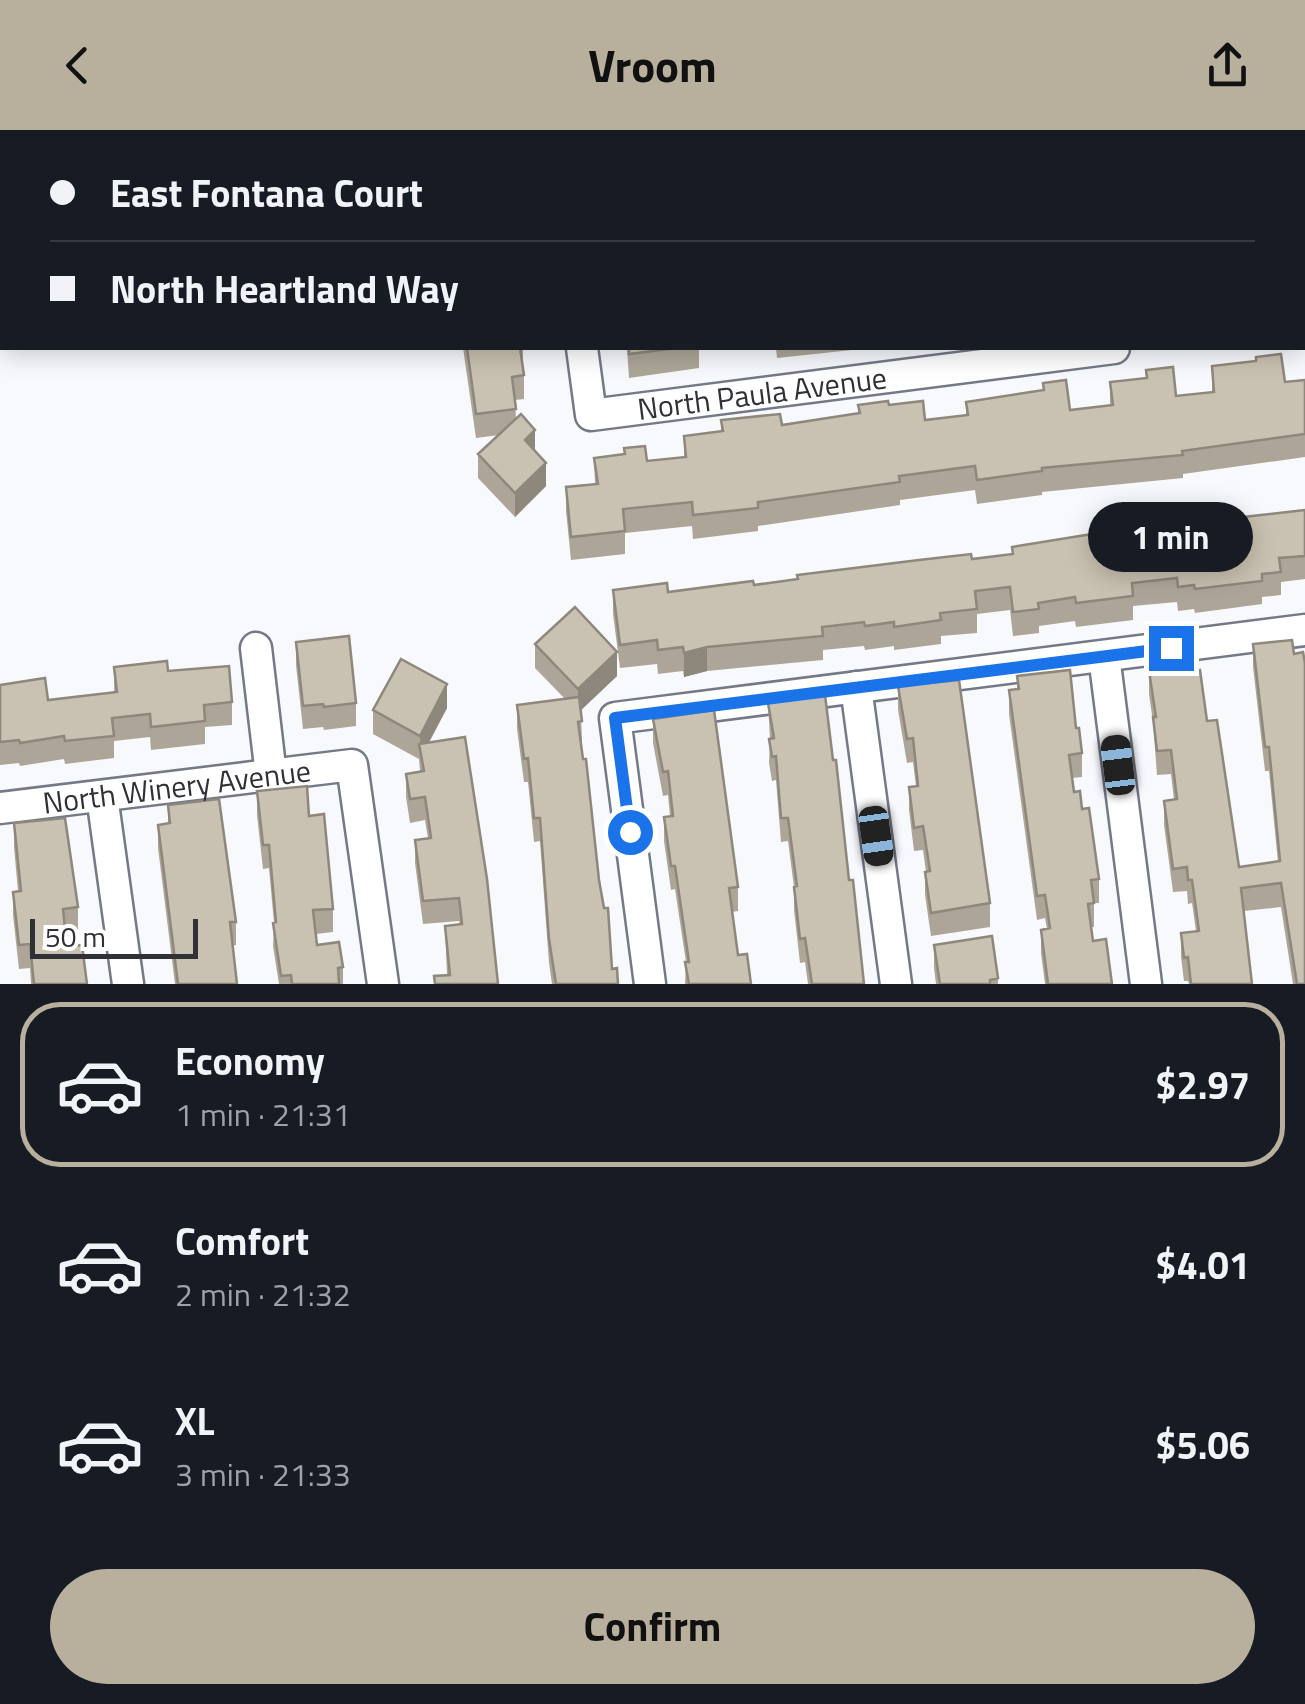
<!DOCTYPE html>
<meta charset="utf-8">
<style>
:root{--surface:#171b24;--page:#20242c;--text:#f1f3f6;--muted:#9ea1a6;--line:#363941;--accent:#b8b09c}
body{margin:0;font-family:"Titillium Web",sans-serif;background:var(--page);color:var(--text);height:100vh;display:flex;flex-direction:column;font-size:38px;white-space:nowrap}
*{box-sizing:border-box;margin:0}
p{font-size:32px;color:var(--muted)}
.icon{flex:none;width:55px;height:55px;fill:none;stroke:currentColor;stroke-width:2;stroke-linecap:round;stroke-linejoin:round}
.map{position:relative;height:854px;overflow:hidden}
.drawer{display:flex;flex-direction:column;background:var(--surface);flex:1}
.drawer>*{flex:none}
.hud{position:absolute;left:0px;top:0px;width:1305px;height:220px;box-shadow:0 5px 25px #0003;display:grid;align-content:center;height:220px;padding:0 50px;background:var(--surface)}
.scale{position:absolute;left:30px;bottom:25px;width:168px;box-sizing:border-box;padding-left:10px;border:5px solid #2f3137;border-top:0;font-size:28px;line-height:35px;white-space:nowrap;color:#2f3137;-webkit-text-stroke:8px #fff;paint-order:stroke}
.end{position:absolute;width:45px;height:45px;margin:-22px;border:12px solid #1a73e8;background:#fff;box-shadow:0 0 0 5px #fff}
.from{border-radius:50%}
.bubble{position:absolute;height:70px;border-radius:35px;background:var(--surface);box-shadow:0 5px 25px #0003;font-size:32px;font-weight:700;line-height:70px;text-align:center}
.car{position:absolute;width:30px;height:60px;margin:-30px -15px;border-radius:12px;box-shadow:0 0 8px 2px #0007;background:linear-gradient(#222 24%,#8ab4d8 0 40%,#222 0 76%,#8ab4d8 0 86%,#222 0)}
.hud b{display:flex;align-items:center;gap:35px;height:95px;font-size:38px}
.hud b+b{border-top:2px solid var(--line)}
.hud i{width:25px;height:25px;background:var(--text)}
ul{padding:18px 0 0;list-style:none}
li{display:flex;align-items:center;gap:30px;height:165px;margin:0 20px 15px;padding:0 30px;border:5px solid transparent;border-radius:40px}
li div{flex:1}
li b{display:block;font-size:38px}
li em{font-style:normal;font-weight:700}
li.on{border-color:var(--accent)}
li>.icon{width:90px;height:90px;stroke-width:1.5}
.button{display:flex;gap:20px;margin-top:auto;padding:20px 50px}
.button a{flex:1;height:115px;border-radius:60px;background:var(--accent);color:#111;font-size:40px;font-weight:700;line-height:115px;text-align:center}
header{display:flex;justify-content:space-between;align-items:center;height:130px;padding:0 50px;background:var(--accent);color:#111;font-size:45px;font-weight:700}
.map>svg:first-child{display:block}
.lines{fill:none;stroke-linecap:round;stroke-linejoin:round}
.minor-casing{stroke:#747988;stroke-width:35}
.minor{stroke:#fff;stroke-width:30}
.wall{fill:#ada698}
.shaded-wall{fill:#8d877c}
.building{fill:#c9c1b1;stroke:#8d877c;stroke-width:2.5}
.route{stroke:#1a73e8;stroke-width:12}
.labels{text-anchor:middle;dominant-baseline:central;stroke-width:10;stroke-linejoin:round;paint-order:stroke}
.street-label{font-size:30px;fill:#2f3137;stroke:#fff}
</style>
<header><svg class="icon" aria-label="back" viewBox="0 0 24 24"><path d="M15 5l-7 7 7 7"/></svg>Vroom<svg class="icon" aria-label="share" viewBox="0 0 24 24"><path d="M12 15V3M7 8l5-5 5 5M5 13v7h14v-7"/></svg></header>
<div class="map">
<svg width="1305" height="854" viewBox="0 0 1305 854">
<rect width="100%" height="100%" fill="#f8f9fc"/>
<g class="lines">
<defs>
<g id="minor">
<path d="M 554,0 L 554,2"/>
<path d="M 868,0 L 868,2"/>
<path d="M 1208,0 L 1209,2"/>
<path d="M 1302,193 L 1305,193"/>
<path id="s1" d="M 582,218 L 591,285 L 1114,218"/>
<path d="M 256,518 L 271,645"/>
<path d="M 1104,526 L 1146,854"/>
<path d="M 856,557 L 896,854"/>
<path d="M 102,666 L 128,854"/>
<path id="s2" d="M 0,678 L 352,635 L 383,854"/>
<path d="M 650,854 L 615,588 L 1305,500"/>
</g>
</defs>
<use href="#minor" class="minor-casing"/>
<use href="#minor" class="minor"/>
</g>
<path class="wall" d="M 1254,0 L 1305,0 L 1305,162 L 1302,163 L 1302,2 L 1254,2 Z
M 463,218 L 523,218 L 523,229 L 522,229 L 524,245 L 524,269 L 515,270 L 516,288 L 535,321 L 546,356 L 515,387 L 478,348 L 478,324 L 499,305 L 476,308 Z
M 627,218 L 699,218 L 699,238 L 629,248 Z
M 776,218 L 852,218 L 852,220 L 777,228 Z
M 1212,236 L 1285,252 L 1305,250 L 1305,327 L 1183,344 L 1183,348 L 1042,362 L 1042,365 L 977,374 L 975,360 L 900,370 L 900,375 L 758,396 L 758,401 L 693,409 L 692,396 L 625,403 L 625,424 L 571,430 L 566,381 L 566,357 L 595,354 L 594,328 L 647,331 L 684,327 L 684,306 L 721,302 L 721,290 L 782,295 L 858,284 L 858,275 L 889,275 L 925,290 L 966,285 L 966,272 L 1043,260 L 1043,253 L 1070,280 L 1110,275 L 1110,252 L 1146,248 L 1146,240 L 1176,266 L 1212,262 Z
M 1305,380 L 1305,449 L 1281,452 L 1281,465 L 1262,467 L 1262,474 L 1195,483 L 1194,479 L 1178,481 L 1177,472 L 1133,476 L 1133,490 L 1076,497 L 1075,491 L 1039,496 L 1039,503 L 1013,506 L 1010,480 L 977,484 L 977,503 L 941,506 L 941,514 L 894,520 L 894,516 L 865,520 L 864,516 L 823,520 L 823,530 L 707,541 L 684,547 L 683,541 L 658,544 L 657,534 L 620,538 L 613,484 L 613,460 L 668,462 L 754,455 L 1012,424 L 1012,417 Z
M 296,512 L 356,573 L 356,596 L 324,600 L 323,597 L 303,599 L 296,535 Z
M 535,514 L 617,546 L 581,580 L 582,615 L 581,615 L 612,839 L 618,854 L 552,854 L 549,833 L 540,711 L 534,712 L 528,652 L 524,652 L 517,599 L 517,575 L 565,569 L 535,538 Z
M 1253,514 L 1305,854 L 1293,854 L 1281,777 L 1244,781 L 1252,854 L 1189,854 L 1188,851 L 1184,851 L 1181,827 L 1181,803 L 1196,801 L 1192,773 L 1188,774 L 1187,761 L 1173,762 L 1164,695 L 1164,671 L 1174,670 L 1171,644 L 1157,645 L 1153,592 L 1149,564 L 1149,541 L 1163,538 L 1163,525 L 1194,541 L 1207,591 L 1239,737 L 1278,732 L 1269,641 L 1265,641 L 1253,537 Z
M 114,537 L 168,541 L 232,572 L 232,595 L 205,597 L 205,614 L 151,620 L 150,607 L 114,611 L 114,628 L 65,634 L 64,629 L 20,636 L 19,633 L 0,635 L 0,555 L 48,570 L 114,563 Z
M 1017,546 L 1076,598 L 1082,623 L 1082,647 L 1072,648 L 1074,662 L 1082,679 L 1099,749 L 1099,773 L 1094,773 L 1094,797 L 1091,797 L 1093,811 L 1112,854 L 1045,854 L 1041,823 L 1041,800 L 1047,799 L 1045,788 L 1037,790 L 1009,584 L 1009,560 L 1017,559 Z
M 898,556 L 990,773 L 990,797 L 931,806 L 925,765 L 925,742 L 926,742 L 923,720 L 914,721 L 909,680 L 909,657 L 916,656 L 913,632 L 907,633 L 898,580 Z
M 768,573 L 849,750 L 864,854 L 808,854 L 805,832 L 800,833 L 794,780 L 794,757 L 788,711 L 781,712 L 776,650 L 772,651 L 769,633 L 770,609 Z
M 447,578 L 429,613 L 498,854 L 434,854 L 434,846 L 447,845 L 445,796 L 460,794 L 459,791 L 423,794 L 415,733 L 415,710 L 428,708 L 425,690 L 410,693 L 406,667 L 406,644 L 420,641 L 419,629 L 373,604 L 373,580 Z
M 653,589 L 738,757 L 738,781 L 732,782 L 738,825 L 751,854 L 685,854 L 686,832 L 675,759 L 671,760 L 664,711 L 664,687 L 670,686 L 668,665 L 663,666 L 653,613 Z
M 257,661 L 309,686 L 333,779 L 333,802 L 316,804 L 317,815 L 343,837 L 343,854 L 279,854 L 273,816 L 274,793 L 269,738 L 263,739 L 257,685 Z
M 168,675 L 236,792 L 236,815 L 232,816 L 237,854 L 175,854 L 158,718 L 158,695 L 168,694 Z
M 14,693 L 78,777 L 78,801 L 66,802 L 67,817 L 87,854 L 31,854 L 30,838 L 19,839 L 13,785 L 13,762 L 18,761 L 14,717 Z
M 934,815 L 998,848 L 998,854 L 936,854 L 934,838 Z"/>
<path class="shaded-wall" d="M 535,300 L 535,323 L 525,310 Z
M 546,333 L 546,356 L 515,387 L 515,363 Z
M 707,517 L 707,541 L 684,547 L 684,523 Z
M 617,522 L 617,546 L 578,583 L 578,559 Z
M 447,554 L 447,578 L 421,626 L 420,606 Z"/>
<path class="building" d="M 437,0 L 509,0 L 509,2 L 438,2 Z
M 614,0 L 667,0 L 668,2 L 614,2 Z
M 774,0 L 798,0 L 798,2 L 754,2 Z
M 947,0 L 1002,0 L 1002,2 L 947,2 Z
M 1081,0 L 1166,0 L 1166,2 L 1081,2 Z
M 1257,0 L 1305,0 L 1305,139 L 1302,139 L 1302,2 L 1257,2 Z
M 467,218 L 520,218 L 524,245 L 512,247 L 516,279 L 476,284 Z
M 629,218 L 677,218 L 629,224 Z
M 1281,224 L 1285,252 L 1305,250 L 1305,304 L 1182,321 L 1183,325 L 1042,338 L 1042,341 L 977,350 L 975,336 L 899,346 L 900,352 L 758,372 L 758,378 L 693,385 L 692,372 L 623,379 L 625,401 L 571,407 L 566,357 L 598,354 L 594,328 L 625,324 L 624,318 L 645,316 L 647,331 L 686,327 L 684,306 L 723,301 L 721,290 L 780,284 L 782,295 L 860,283 L 858,275 L 888,271 L 889,275 L 923,271 L 925,290 L 968,285 L 966,272 L 1044,260 L 1043,253 L 1066,250 L 1070,280 L 1113,275 L 1110,252 L 1147,248 L 1146,240 L 1173,237 L 1176,266 L 1214,262 L 1212,236 L 1256,231 L 1256,227 Z
M 521,284 L 535,300 L 525,310 L 546,333 L 515,363 L 478,324 Z
M 1305,380 L 1305,426 L 1279,428 L 1281,442 L 1262,444 L 1262,451 L 1195,459 L 1194,455 L 1178,457 L 1177,448 L 1132,453 L 1133,466 L 1076,473 L 1075,467 L 1038,473 L 1039,479 L 1013,482 L 1010,457 L 975,461 L 977,479 L 940,483 L 941,490 L 894,497 L 894,492 L 865,496 L 864,492 L 822,497 L 823,506 L 707,517 L 684,523 L 683,517 L 658,520 L 657,510 L 620,515 L 613,460 L 667,453 L 668,462 L 753,451 L 754,455 L 798,449 L 797,445 L 919,430 L 971,424 L 972,429 L 1013,424 L 1012,417 L 1092,404 Z
M 575,477 L 617,522 L 578,559 L 535,514 Z
M 349,506 L 356,573 L 324,577 L 323,574 L 303,576 L 296,512 Z
M 1292,510 L 1294,524 L 1303,522 L 1305,533 L 1305,854 L 1297,854 L 1281,753 L 1241,758 L 1252,854 L 1191,854 L 1188,827 L 1184,828 L 1181,803 L 1199,801 L 1192,750 L 1188,750 L 1187,737 L 1173,739 L 1164,671 L 1177,669 L 1171,620 L 1157,621 L 1153,587 L 1156,587 L 1149,541 L 1165,538 L 1163,525 L 1191,521 L 1194,541 L 1200,540 L 1207,591 L 1217,590 L 1239,737 L 1280,731 L 1269,617 L 1265,617 L 1253,514 Z
M 401,529 L 447,554 L 420,606 L 373,580 Z
M 167,531 L 168,541 L 229,536 L 232,572 L 204,575 L 205,591 L 151,597 L 150,584 L 112,588 L 114,606 L 65,611 L 64,606 L 20,613 L 19,610 L 0,612 L 0,555 L 45,548 L 48,570 L 117,562 L 114,537 Z
M 1070,540 L 1076,598 L 1079,598 L 1082,623 L 1069,625 L 1074,662 L 1080,661 L 1082,679 L 1089,678 L 1099,749 L 1091,750 L 1094,773 L 1088,774 L 1093,811 L 1106,809 L 1112,854 L 1048,854 L 1041,800 L 1050,798 L 1045,765 L 1037,766 L 1009,560 L 1019,559 L 1017,546 Z
M 959,550 L 990,773 L 931,783 L 925,742 L 930,741 L 923,696 L 914,698 L 909,657 L 918,656 L 913,608 L 907,609 L 898,556 Z
M 825,565 L 833,630 L 836,630 L 849,750 L 853,750 L 864,854 L 812,854 L 805,808 L 800,809 L 794,757 L 797,756 L 788,688 L 781,688 L 776,626 L 772,627 L 769,609 L 774,608 L 768,573 Z
M 579,567 L 582,591 L 578,592 L 583,629 L 586,629 L 599,750 L 604,778 L 608,778 L 612,839 L 617,838 L 618,854 L 556,854 L 549,809 L 540,688 L 534,688 L 528,628 L 524,629 L 517,575 Z
M 714,580 L 738,757 L 729,758 L 738,825 L 747,824 L 751,854 L 689,854 L 685,832 L 689,832 L 675,736 L 671,736 L 664,687 L 673,686 L 668,641 L 663,642 L 653,589 Z
M 465,607 L 487,749 L 498,854 L 435,854 L 434,846 L 450,845 L 445,796 L 462,794 L 459,768 L 423,771 L 415,710 L 431,708 L 425,667 L 410,669 L 406,644 L 424,641 L 419,614 Z
M 307,656 L 309,686 L 324,684 L 333,779 L 313,780 L 317,815 L 339,812 L 343,837 L 338,838 L 339,854 L 292,854 L 291,845 L 281,846 L 273,793 L 276,792 L 269,715 L 263,715 L 257,661 Z
M 219,669 L 236,792 L 230,792 L 237,854 L 178,854 L 158,695 L 170,693 L 168,675 Z
M 65,688 L 78,777 L 63,779 L 67,817 L 82,815 L 87,854 L 34,854 L 30,814 L 19,815 L 13,762 L 21,761 L 14,693 Z
M 992,806 L 998,848 L 990,850 L 990,854 L 940,854 L 934,815 Z"/>
<g class="lines">
<path class="route" d="M 630,702 L 615,588 L 1171,518"/>
</g>
<g class="labels">
<g class="street-label">
<text stroke="none"><textPath href="#s1" startOffset="240">North Paula Avenue</textPath></text>
<text stroke="none"><textPath href="#s2" startOffset="178">North Winery Avenue</textPath></text>
</g>
</g>
</svg>
<div class="scale">50 m</div>
<i class="end from" style="left:630px;top:702px"></i>
<i class="end" style="left:1171px;top:518px"></i>
<div class="bubble" style="left:1088px;top:372px;width:165px">1 min</div>
<i class="car" style="left:1118px;top:635px;rotate:353deg"></i>
<i class="car" style="left:876px;top:706px;rotate:172deg"></i>
<div class="hud">
<b><i class="from"></i>East Fontana Court</b>
<b><i></i>North Heartland Way</b>
</div>
</div>
<section class="drawer">
<ul>
<li class="on"><svg class="icon" aria-label="car" viewBox="0 0 24 24"><path d="M5 17H2v-5l4-1 3-4h7l3 4 3 1v5h-3M9 17h6M6 11h13"/><circle cx="7" cy="17" r="2"/><circle cx="17" cy="17" r="2"/></svg><div><b>Economy</b><p>1 min · 21:31</p></div><em>$2.97</em></li>
<li><svg class="icon" aria-label="car" viewBox="0 0 24 24"><path d="M5 17H2v-5l4-1 3-4h7l3 4 3 1v5h-3M9 17h6M6 11h13"/><circle cx="7" cy="17" r="2"/><circle cx="17" cy="17" r="2"/></svg><div><b>Comfort</b><p>2 min · 21:32</p></div><em>$4.01</em></li>
<li><svg class="icon" aria-label="car" viewBox="0 0 24 24"><path d="M5 17H2v-5l4-1 3-4h7l3 4 3 1v5h-3M9 17h6M6 11h13"/><circle cx="7" cy="17" r="2"/><circle cx="17" cy="17" r="2"/></svg><div><b>XL</b><p>3 min · 21:33</p></div><em>$5.06</em></li>
</ul>
<div class="button"><a>Confirm</a></div>
</section>
